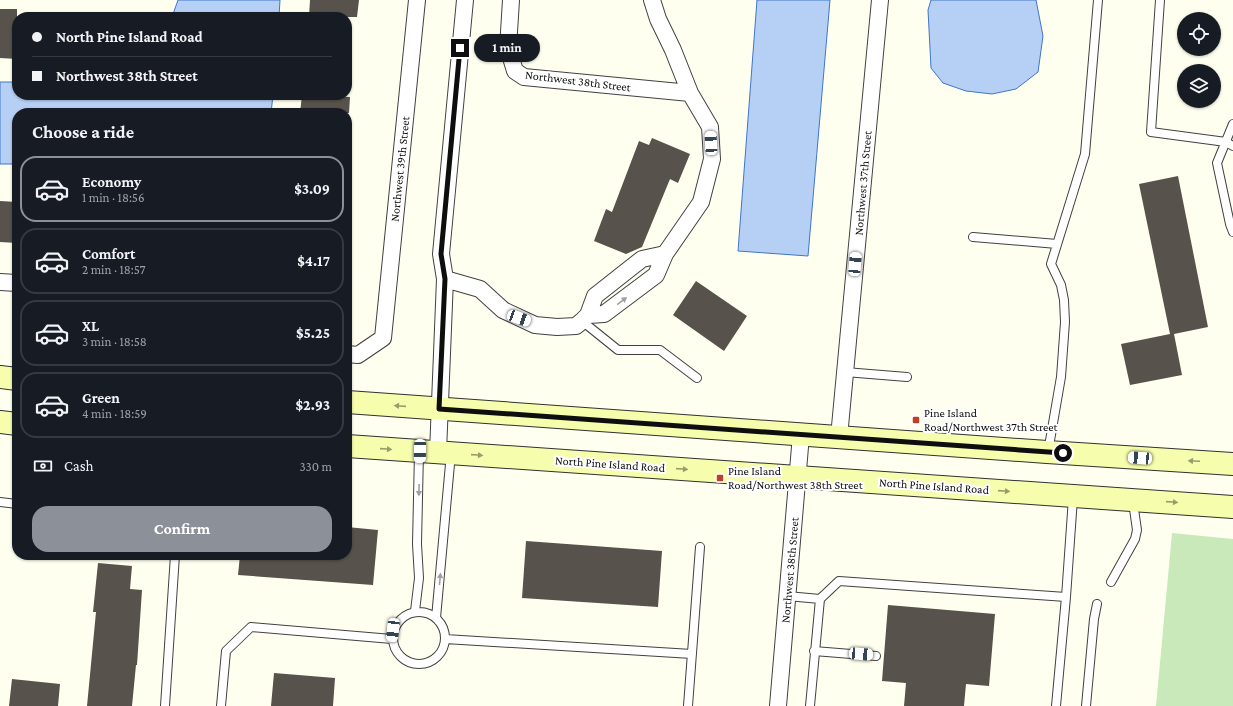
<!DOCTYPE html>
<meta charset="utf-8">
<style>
:root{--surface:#171b24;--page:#242831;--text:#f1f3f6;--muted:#9ea1a6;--line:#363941;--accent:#8c9099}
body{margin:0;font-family:"Crimson Pro",serif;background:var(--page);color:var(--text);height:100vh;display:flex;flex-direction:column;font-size:15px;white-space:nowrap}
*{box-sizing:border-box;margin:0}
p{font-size:13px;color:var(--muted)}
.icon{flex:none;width:22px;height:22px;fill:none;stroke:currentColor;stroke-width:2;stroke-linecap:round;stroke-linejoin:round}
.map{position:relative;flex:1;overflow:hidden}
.details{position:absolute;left:12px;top:108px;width:340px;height:452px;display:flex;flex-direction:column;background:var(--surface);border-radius:16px;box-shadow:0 1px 3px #0004}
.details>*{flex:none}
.hud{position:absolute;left:12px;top:12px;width:340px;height:88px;border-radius:16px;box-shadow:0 1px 3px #0004;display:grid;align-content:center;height:88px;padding:0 20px;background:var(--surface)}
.tools{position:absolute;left:1177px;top:12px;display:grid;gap:8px}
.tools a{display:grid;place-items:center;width:44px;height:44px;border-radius:50%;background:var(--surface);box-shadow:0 1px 3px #0004;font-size:20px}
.end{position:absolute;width:18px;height:18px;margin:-9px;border:5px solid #0e0e0e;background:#fff;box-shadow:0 0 0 2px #fff}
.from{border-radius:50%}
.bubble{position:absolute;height:28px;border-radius:14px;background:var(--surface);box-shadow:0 1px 3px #0004;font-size:13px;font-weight:700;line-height:28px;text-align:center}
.car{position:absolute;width:12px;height:24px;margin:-12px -6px;border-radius:5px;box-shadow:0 0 3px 1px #0007;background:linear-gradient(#fff 24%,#345 0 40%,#fff 0 76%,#345 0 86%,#fff 0)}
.hud b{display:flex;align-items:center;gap:14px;height:38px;font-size:15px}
.hud b+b{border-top:1px solid var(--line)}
.hud i{width:10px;height:10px;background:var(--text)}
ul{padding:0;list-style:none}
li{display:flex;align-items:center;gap:12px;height:66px;margin:0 8px 6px;padding:0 12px;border:2px solid var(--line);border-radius:16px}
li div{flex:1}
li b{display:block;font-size:15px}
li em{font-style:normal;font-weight:700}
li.selected{border-color:var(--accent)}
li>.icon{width:36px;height:36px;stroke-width:1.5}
h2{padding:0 20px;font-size:18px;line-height:48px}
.pay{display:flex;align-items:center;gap:10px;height:44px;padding:0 20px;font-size:15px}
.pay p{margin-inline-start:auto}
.action{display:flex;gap:8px;margin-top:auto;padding:8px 20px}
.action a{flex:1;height:46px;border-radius:16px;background:var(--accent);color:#fff;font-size:16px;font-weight:700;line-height:46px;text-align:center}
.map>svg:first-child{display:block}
.green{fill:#c9e9ba}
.water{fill:#b6d0f5;stroke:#3e75cb}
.building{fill:#57524b}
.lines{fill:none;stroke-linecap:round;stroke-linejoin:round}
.service-casing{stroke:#414141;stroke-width:10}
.minor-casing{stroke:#414141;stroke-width:18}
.secondary-casing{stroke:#303030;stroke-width:24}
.service{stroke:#fff;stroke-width:8}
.minor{stroke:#fff;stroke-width:16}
.secondary{stroke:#f6fdac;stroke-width:22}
.oneway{fill:#9f9f9f}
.oneway2{fill:#999d6d}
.route{stroke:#0e0e0e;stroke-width:5}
.poi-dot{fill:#bd4028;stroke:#fff;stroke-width:1.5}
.labels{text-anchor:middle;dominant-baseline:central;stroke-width:4;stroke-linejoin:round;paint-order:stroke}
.street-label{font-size:12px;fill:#0e0e0e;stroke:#fff}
.poi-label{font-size:12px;fill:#0e0e0e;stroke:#fff;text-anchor:start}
</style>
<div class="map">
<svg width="1233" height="706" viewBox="0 0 1233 706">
<rect width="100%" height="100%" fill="#fffff0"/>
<path class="green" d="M 1172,533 L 1233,539 L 1233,706 L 1156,706 Z"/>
<path class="water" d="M 178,0 L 280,0 L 279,17 L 172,17 Z
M 757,0 L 830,0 L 808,256 L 738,251 Z
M 931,0 L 1036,0 L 1043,36 L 1038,72 L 1016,89 L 992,94 L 966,91 L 943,83 L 931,68 L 928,10 Z
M 0,82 L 17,82 L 17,95 L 273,95 L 271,113 L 17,113 L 17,164 L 0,164 Z"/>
<path class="building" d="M 310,0 L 359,0 L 357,17 L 309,17 Z
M 0,9 L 17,9 L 17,59 L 0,58 Z
M 302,95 L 350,97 L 349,113 L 300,113 Z
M 652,138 L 690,154 L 678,183 L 670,179 L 642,247 L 626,254 L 594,241 L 606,209 L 612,212 L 639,141 L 649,145 Z
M 1178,176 L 1208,327 L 1174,334 L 1182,375 L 1130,385 L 1121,344 L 1170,334 L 1139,184 Z
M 0,201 L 17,202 L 17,243 L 0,242 Z
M 696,281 L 747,316 L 724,351 L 673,315 Z
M 347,527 L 378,530 L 373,585 L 238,575 L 240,555 L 347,555 Z
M 526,541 L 662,551 L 658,607 L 522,598 Z
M 98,563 L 132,566 L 130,589 L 142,590 L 137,665 L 136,665 L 132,706 L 87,706 L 96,612 L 93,612 Z
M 888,605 L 995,614 L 989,686 L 966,684 L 964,706 L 904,706 L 906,683 L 882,681 Z
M 274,673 L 335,678 L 333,706 L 271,706 Z
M 12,679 L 60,684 L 58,706 L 9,706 Z"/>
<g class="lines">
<defs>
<path id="service" d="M 1160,0 L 1151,132 L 1226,142 L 1233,146
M 1233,124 L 1217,163 L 1230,224 L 1233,232
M 973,237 L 1057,244
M 582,321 L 618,350 L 660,350 L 697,378
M 845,372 L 907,377
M 1048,452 L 1061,377 L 1065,322 L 1064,300 L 1061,285 L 1051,264 L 1085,154 L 1098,0
M 0,502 L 17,504
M 1111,582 L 1135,539 L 1137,530 L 1133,502
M 787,596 L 820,599 L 810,706
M 1066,597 L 1073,498
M 820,599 L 839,581 L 1066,597 L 1056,706
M 415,611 L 419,578 L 417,544 L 419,452
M393 638a26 26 0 1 1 52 0a26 26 0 1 1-52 0Z
M 436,618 L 451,453
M 445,639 L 692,654
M 814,651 L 876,656
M 165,706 L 175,555
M 221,706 L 226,651 L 251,627 L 392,639
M 688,706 L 700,547
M 1086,706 L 1094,619 L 1097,604"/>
<path id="minor" d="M 511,0 L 508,48 L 515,71 L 524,77 L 690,93
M 445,279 L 480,289 L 503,310 L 535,325 L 557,327 L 576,326 L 582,321 L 588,315 L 595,296 L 642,259 L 665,254
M 0,282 L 17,283
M 588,315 L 604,314 L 656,275 L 665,254 L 701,202 L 712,159 L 710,127 L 690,93 L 673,50 L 658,19 L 652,0
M 347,354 L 358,355 L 383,338 L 417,0
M 839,437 L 880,0
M 438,452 L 445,279 L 441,254 L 465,0
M 778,706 L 801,435"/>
<path id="secondary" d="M 0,377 L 17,379
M 347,402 L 1047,452 L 1233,464
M 0,422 L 17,424
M 347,446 L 1233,507"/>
</defs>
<use href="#service" class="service-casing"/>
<use href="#minor" class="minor-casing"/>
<use href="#secondary" class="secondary-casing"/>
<use href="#service" class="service"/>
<use href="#minor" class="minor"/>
<use href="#secondary" class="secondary"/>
</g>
<defs><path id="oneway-solid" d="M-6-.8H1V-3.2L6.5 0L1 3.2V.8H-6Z"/></defs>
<g class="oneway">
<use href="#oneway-solid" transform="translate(622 301) rotate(-37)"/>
<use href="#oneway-solid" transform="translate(419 490) rotate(91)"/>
<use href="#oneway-solid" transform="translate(440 579) rotate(-85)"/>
</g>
<g class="oneway2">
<use href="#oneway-solid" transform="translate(400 406) rotate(-176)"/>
<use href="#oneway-solid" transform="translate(386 449) rotate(4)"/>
<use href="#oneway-solid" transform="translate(477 455) rotate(4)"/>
<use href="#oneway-solid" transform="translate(1194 461) rotate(-177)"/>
<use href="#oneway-solid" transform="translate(682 469) rotate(4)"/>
<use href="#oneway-solid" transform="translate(1004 491) rotate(4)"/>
<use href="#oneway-solid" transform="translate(1172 502) rotate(4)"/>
</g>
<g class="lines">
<path class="route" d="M 460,48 L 441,254 L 445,279 L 439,409 L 1063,453"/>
</g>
<g class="poi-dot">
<rect x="912" y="416" width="8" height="8" rx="2"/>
<rect x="716" y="474" width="8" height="8" rx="2"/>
</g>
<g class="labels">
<g class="street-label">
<text transform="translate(578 81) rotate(7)">Northwest 38th Street</text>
<text transform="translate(400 169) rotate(-84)">Northwest 39th Street</text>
<text transform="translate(863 183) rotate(-85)">Northwest 37th Street</text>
<text transform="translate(610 464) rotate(4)">North Pine Island Road</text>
<text transform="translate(934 486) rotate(4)">North Pine Island Road</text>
<text transform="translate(790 570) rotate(-85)">Northwest 38th Street</text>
</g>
<g class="poi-label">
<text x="924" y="413">Pine Island<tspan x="924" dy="14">Road/Northwest 37th Street</tspan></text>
<text x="728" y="471">Pine Island<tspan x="728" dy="14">Road/Northwest 38th Street</tspan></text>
</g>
</g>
</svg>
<div class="tools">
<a><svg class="icon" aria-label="locate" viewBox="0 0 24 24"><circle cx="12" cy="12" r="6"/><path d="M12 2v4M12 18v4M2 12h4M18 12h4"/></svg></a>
<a><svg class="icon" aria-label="layers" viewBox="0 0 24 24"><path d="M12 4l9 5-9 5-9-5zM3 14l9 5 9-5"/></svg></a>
</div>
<i class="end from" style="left:1063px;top:453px"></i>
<i class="end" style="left:460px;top:48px"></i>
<div class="bubble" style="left:474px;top:34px;width:66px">1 min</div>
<i class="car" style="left:711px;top:143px;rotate:357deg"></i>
<i class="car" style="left:855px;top:264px;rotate:5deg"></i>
<i class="car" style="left:519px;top:318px;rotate:110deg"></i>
<i class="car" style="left:420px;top:451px;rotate:181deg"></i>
<i class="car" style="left:1140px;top:458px;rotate:274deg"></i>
<i class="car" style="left:393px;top:630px;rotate:187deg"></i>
<i class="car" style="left:861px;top:654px;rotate:94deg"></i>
<div class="hud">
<b><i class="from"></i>North Pine Island Road</b>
<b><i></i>Northwest 38th Street</b>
</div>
<section class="details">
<h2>Choose a ride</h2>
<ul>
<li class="selected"><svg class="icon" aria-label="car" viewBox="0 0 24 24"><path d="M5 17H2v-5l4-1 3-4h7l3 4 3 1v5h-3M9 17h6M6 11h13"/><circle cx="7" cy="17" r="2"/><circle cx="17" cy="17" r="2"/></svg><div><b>Economy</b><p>1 min · 18:56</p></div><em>$3.09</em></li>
<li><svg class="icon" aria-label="car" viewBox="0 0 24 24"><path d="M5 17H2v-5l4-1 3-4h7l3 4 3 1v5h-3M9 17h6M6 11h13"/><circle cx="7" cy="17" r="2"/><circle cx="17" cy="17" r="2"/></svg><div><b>Comfort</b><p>2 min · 18:57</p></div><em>$4.17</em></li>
<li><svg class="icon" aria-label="car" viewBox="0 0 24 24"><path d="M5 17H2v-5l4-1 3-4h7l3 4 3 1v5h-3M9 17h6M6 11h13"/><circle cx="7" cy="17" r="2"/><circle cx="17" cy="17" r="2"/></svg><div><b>XL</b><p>3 min · 18:58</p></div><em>$5.25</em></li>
<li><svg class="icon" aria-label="car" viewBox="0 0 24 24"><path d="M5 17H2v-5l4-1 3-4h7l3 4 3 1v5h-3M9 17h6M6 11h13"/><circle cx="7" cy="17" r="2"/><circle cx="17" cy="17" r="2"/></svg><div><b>Green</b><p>4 min · 18:59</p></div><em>$2.93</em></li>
</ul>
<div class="pay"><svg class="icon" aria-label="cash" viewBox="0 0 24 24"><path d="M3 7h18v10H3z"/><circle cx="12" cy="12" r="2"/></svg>Cash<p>330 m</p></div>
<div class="action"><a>Confirm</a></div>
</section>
</div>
